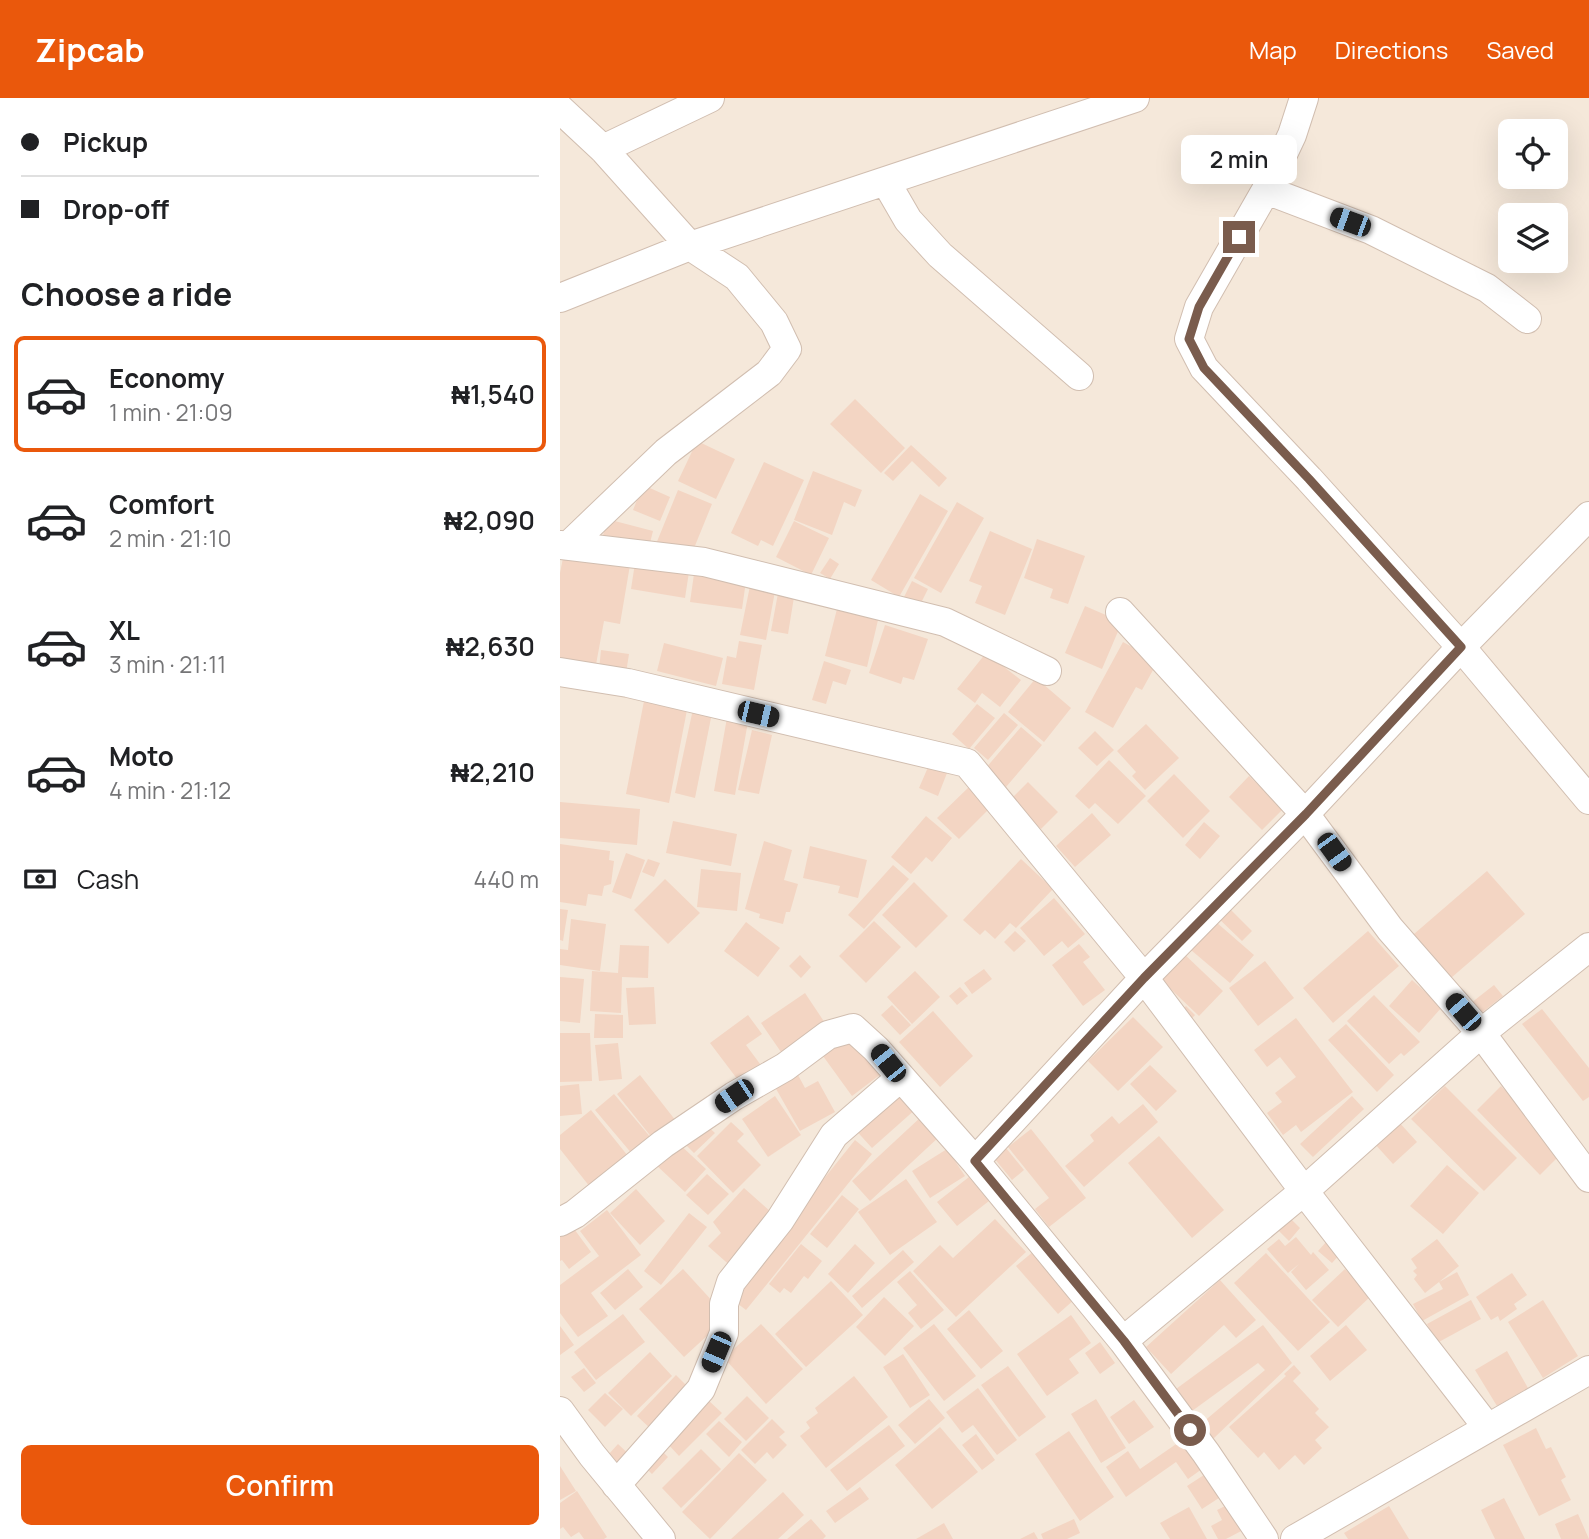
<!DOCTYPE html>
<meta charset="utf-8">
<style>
:root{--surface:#fff;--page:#f6f6f6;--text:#202124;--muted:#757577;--line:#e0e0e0;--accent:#ea580c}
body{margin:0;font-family:Manrope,sans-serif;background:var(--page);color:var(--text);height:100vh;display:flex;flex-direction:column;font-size:26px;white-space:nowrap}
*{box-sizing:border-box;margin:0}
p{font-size:23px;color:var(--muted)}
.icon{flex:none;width:38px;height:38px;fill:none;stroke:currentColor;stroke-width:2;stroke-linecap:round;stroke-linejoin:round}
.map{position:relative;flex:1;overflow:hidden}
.drawer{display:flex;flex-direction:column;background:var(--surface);width:560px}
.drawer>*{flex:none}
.top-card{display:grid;align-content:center;height:154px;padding:0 21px;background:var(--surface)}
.fabs{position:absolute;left:938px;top:21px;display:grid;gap:14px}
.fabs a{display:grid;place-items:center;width:70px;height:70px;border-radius:10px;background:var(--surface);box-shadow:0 7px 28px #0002;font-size:35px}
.end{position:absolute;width:32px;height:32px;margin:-16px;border:9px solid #7a5c4d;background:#fff;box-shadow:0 0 0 4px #fff}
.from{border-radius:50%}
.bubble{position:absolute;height:49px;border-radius:10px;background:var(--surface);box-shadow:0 7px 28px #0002;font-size:23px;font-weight:600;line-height:49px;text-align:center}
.car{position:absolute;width:21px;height:42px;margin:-21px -10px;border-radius:9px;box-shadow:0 0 5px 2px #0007;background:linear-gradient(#222 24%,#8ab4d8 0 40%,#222 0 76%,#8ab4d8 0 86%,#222 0)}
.top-card b{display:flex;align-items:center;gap:24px;height:66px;font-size:26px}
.top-card b+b{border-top:2px solid var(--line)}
.top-card i{width:18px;height:18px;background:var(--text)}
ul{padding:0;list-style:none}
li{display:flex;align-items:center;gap:21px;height:116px;margin:0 14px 10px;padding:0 7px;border:4px solid transparent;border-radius:10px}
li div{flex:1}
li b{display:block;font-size:26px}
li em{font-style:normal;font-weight:600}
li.active{border-color:var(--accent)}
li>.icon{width:63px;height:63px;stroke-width:1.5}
h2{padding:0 21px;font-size:32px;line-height:84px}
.pay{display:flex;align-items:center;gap:18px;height:77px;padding:0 21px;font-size:26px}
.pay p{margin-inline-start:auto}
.action{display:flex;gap:14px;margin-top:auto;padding:14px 21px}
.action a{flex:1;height:80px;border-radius:10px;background:var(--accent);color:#fff;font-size:28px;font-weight:600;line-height:80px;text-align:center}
header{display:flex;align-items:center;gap:42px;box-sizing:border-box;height:98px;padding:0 35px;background:var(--accent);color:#fff}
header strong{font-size:33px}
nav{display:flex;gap:38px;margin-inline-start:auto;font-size:24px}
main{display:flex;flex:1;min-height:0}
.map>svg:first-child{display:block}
.residential{fill:#f5e8da;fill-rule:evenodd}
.building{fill:#f3d5c3}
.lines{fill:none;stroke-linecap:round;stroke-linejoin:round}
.minor-casing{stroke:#d1beb0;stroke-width:30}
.minor{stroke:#fff;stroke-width:28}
.route{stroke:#7a5c4d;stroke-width:9}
</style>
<header>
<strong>Zipcab</strong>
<nav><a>Map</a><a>Directions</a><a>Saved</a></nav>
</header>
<main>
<section class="drawer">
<div class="top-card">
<b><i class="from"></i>Pickup</b>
<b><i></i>Drop-off</b>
</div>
<h2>Choose a ride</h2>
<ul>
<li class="active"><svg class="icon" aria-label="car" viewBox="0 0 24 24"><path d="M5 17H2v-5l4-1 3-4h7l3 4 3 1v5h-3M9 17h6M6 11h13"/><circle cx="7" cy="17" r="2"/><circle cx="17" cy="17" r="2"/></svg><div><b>Economy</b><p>1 min · 21:09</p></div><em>₦1,540</em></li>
<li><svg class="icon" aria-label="car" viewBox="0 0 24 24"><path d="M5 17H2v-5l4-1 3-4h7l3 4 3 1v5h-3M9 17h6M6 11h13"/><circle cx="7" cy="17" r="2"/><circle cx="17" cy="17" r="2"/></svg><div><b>Comfort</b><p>2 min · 21:10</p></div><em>₦2,090</em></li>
<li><svg class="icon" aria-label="car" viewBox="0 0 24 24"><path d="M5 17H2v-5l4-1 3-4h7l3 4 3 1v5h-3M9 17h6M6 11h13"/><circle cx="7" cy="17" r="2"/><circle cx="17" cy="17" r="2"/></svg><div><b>XL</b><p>3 min · 21:11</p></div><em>₦2,630</em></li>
<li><svg class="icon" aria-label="car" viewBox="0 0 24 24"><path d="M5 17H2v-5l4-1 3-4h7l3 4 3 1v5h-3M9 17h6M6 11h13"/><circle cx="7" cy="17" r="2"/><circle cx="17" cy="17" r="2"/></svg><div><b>Moto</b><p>4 min · 21:12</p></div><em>₦2,210</em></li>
</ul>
<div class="pay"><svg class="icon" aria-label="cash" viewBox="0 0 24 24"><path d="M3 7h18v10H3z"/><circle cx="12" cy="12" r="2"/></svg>Cash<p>440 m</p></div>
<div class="action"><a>Confirm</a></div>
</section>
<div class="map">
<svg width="1029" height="1441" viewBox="0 0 1029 1441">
<rect width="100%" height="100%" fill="#fdf6ec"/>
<path class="residential" d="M 0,0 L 1029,0 L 1029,1441 L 0,1441 ZM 950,33 L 996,33 L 996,79 L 950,79 ZM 950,117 L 996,117 L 996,163 L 950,163 Z"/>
<path class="building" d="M 295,301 L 345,350 L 321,375 L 270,326 Z
M 137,343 L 175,361 L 156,401 L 118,383 Z
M 351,347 L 387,380 L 379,389 L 352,363 L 333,383 L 324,375 Z
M 204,364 L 244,382 L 213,448 L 201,442 L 198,448 L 171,435 Z
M 253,373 L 302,392 L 295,409 L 284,404 L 272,437 L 234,422 Z
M 83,387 L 110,399 L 100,423 L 73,412 Z
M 118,392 L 152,406 L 130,460 L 96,446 Z
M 360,396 L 388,413 L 339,499 L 311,482 Z
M 397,404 L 424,420 L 381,495 L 354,480 Z
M 47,421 L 93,433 L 88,453 L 42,442 Z
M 234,423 L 269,440 L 251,477 L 216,459 Z
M 430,433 L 472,451 L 445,517 L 415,505 L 422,488 L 409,483 Z
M 477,441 L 525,458 L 508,506 L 490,500 L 493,491 L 464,480 Z
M 4,455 L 70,467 L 60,526 L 44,523 L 35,572 L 0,566 L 0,475 Z
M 270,460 L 279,466 L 270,481 L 260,475 Z
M 75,465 L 129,474 L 125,500 L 71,491 Z
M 134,476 L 186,483 L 182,511 L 130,504 Z
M 191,483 L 216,488 L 206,542 L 180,537 Z
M 352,483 L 368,491 L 360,507 L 344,499 Z
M 219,490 L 235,493 L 228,536 L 211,533 Z
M 525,508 L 562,524 L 542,571 L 505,555 Z
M 277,511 L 318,522 L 307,569 L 265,558 Z
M 325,527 L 368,541 L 354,582 L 343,579 L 341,586 L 309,575 Z
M 179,543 L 202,547 L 194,592 L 162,586 L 167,558 L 176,560 Z
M 563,544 L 598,563 L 582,592 L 576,589 L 553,630 L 525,614 Z
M 104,545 L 163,560 L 156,588 L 97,573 Z
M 41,552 L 69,556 L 66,575 L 39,572 Z
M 426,555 L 461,582 L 440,609 L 422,595 L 415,605 L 397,591 Z
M 264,563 L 291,572 L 286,587 L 273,583 L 266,606 L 252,602 Z
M 476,580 L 511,610 L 484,644 L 448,614 Z
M 84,603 L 127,612 L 109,705 L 66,696 Z
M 417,606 L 435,620 L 409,651 L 392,636 Z
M 133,611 L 152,615 L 135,700 L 115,695 Z
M 168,614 L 189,618 L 175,697 L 154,693 Z
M 444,615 L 458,627 L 428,662 L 414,650 Z
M 586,626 L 619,660 L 585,692 L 572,678 L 576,674 L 557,653 Z
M 461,629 L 482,647 L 446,689 L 425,671 Z
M 192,632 L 212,637 L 199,696 L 178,692 Z
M 535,633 L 554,652 L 537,668 L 518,650 Z
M 549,662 L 586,698 L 558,726 L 535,705 L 529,711 L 515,698 Z
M 369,667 L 387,675 L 378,698 L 359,690 Z
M 614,676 L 650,713 L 623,740 L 587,703 Z
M 689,678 L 723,711 L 702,732 L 669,699 Z
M 468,684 L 498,714 L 481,731 L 451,701 Z
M 409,689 L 430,710 L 399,741 L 377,720 Z
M 0,704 L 80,711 L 77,747 L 0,740 Z
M 532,715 L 551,737 L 515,769 L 496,748 Z
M 366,718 L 392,740 L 372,764 L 366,759 L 351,776 L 331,759 Z
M 113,723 L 177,736 L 171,768 L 106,755 Z
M 644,724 L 660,738 L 640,761 L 625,747 Z
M 204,743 L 232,752 L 224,782 L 238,786 L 230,814 L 226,814 L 223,826 L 199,820 L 200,816 L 185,811 Z
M 0,746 L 50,753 L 49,762 L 54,763 L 51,786 L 44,788 L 42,798 L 28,796 L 26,808 L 0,804 Z
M 250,748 L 307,762 L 298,800 L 278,795 L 280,788 L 243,780 Z
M 66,755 L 85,762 L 71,801 L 52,794 Z
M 88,761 L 100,765 L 94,779 L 82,774 Z
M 461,761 L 493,791 L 456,830 L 450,825 L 435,841 L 425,832 L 420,837 L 403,822 Z
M 333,767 L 349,781 L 304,831 L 288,817 Z
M 141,771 L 181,775 L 177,813 L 137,809 Z
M 927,773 L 965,816 L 891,880 L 854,836 Z
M 105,781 L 140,815 L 108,846 L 74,812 Z
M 354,784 L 388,818 L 356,850 L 322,817 Z
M 494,800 L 525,836 L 508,850 L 502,843 L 484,858 L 460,830 Z
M 664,805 L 692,833 L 682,843 L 654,816 Z
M 0,811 L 8,812 L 3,843 L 0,842 Z
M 11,821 L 46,826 L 40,873 L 0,867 L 0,851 L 8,852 Z
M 314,823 L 341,849 L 306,885 L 279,858 Z
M 186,824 L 220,850 L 198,879 L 164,853 Z
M 656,824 L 694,857 L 670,885 L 631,852 Z
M 455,833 L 466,843 L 454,854 L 444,844 Z
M 808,833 L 839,868 L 773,925 L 743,890 Z
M 519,846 L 530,859 L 523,864 L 545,892 L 523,908 L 492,867 Z
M 60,847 L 89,848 L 88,880 L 62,879 L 61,915 L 30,913 L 32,873 L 58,875 Z
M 621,853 L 663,893 L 639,918 L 597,878 Z
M 240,857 L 251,869 L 241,880 L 229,868 Z
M 705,863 L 734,900 L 698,928 L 669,890 Z
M 424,871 L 432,881 L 412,896 L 404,885 Z
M 355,873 L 380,899 L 352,926 L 327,899 Z
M 0,879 L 24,881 L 20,925 L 0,923 Z
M 852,882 L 882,909 L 859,935 L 829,908 Z
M 934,887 L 943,898 L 920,916 L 911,905 Z
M 94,889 L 96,926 L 69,927 L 66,890 Z
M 400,889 L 408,898 L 397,907 L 389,898 Z
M 245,895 L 265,925 L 221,954 L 201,925 Z
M 814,897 L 860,944 L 844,958 L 841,955 L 829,966 L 787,923 Z
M 332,907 L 351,927 L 340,937 L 321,917 Z
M 626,908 L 635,917 L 625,928 L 615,919 Z
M 982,911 L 1029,970 L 1029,999 L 1023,1003 L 962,926 Z
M 373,913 L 413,958 L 380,989 L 339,944 Z
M 35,916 L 63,917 L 63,940 L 34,940 Z
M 188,917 L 202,936 L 186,947 L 203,970 L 181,986 L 150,945 Z
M 573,919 L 603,949 L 558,993 L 528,963 Z
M 736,920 L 793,994 L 741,1034 L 736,1027 L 723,1037 L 707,1015 L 722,1004 L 715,995 L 736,979 L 720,959 L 707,969 L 694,952 Z
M 786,926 L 834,977 L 817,994 L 768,942 Z
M 0,935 L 30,935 L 32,983 L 0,984 Z
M 292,937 L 321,976 L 292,998 L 263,958 Z
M 58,945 L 62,981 L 39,983 L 35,947 Z
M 590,967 L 617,993 L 596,1013 L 570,986 Z
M 80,977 L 116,1023 L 93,1041 L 57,996 Z
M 238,977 L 245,990 L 258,983 L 275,1014 L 240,1033 L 215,989 Z
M 19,986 L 22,1016 L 0,1018 L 0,988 Z
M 338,987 L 357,1010 L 312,1050 L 292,1028 Z
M 885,988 L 957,1060 L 924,1093 L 851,1021 Z
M 941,988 L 991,1040 L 999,1058 L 980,1077 L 917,1012 Z
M 54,996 L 92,1041 L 73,1057 L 35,1012 Z
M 215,998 L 241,1037 L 208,1059 L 182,1021 Z
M 792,998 L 804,1011 L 753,1059 L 740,1046 Z
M 583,1006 L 598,1024 L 524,1089 L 505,1068 L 534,1043 L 530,1037 L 552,1018 L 559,1026 Z
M 31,1012 L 68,1058 L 30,1089 L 0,1051 L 0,1037 Z
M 362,1018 L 380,1038 L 310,1103 L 292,1083 Z
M 142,1023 L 155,1035 L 134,1055 L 121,1042 Z
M 838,1023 L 857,1044 L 833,1066 L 814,1045 Z
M 171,1024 L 184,1036 L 177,1043 L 201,1067 L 173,1095 L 137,1058 Z
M 471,1031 L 526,1100 L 489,1129 L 475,1111 L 489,1100 L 448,1049 Z
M 599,1038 L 664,1112 L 632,1140 L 568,1065 Z
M 295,1042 L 312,1056 L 186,1212 L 169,1199 Z
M 116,1043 L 146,1071 L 125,1094 L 95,1066 Z
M 446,1050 L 464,1072 L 452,1082 L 434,1060 Z
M 387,1051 L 405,1078 L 370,1100 L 352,1073 Z
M 887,1067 L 919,1095 L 883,1136 L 850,1108 Z
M 147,1076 L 169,1096 L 148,1117 L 126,1097 Z
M 409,1079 L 429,1103 L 397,1128 L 377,1104 Z
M 346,1081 L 377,1124 L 330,1157 L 298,1114 Z
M 184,1090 L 219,1121 L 174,1171 L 148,1148 L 161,1135 L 153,1124 Z
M 76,1091 L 105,1123 L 80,1147 L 50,1115 Z
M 282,1097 L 299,1111 L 267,1150 L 250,1136 Z
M 47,1112 L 81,1157 L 31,1195 L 48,1218 L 18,1239 L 0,1215 L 0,1187 L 39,1158 L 20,1133 Z
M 129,1115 L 147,1129 L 101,1187 L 84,1173 Z
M 730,1120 L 740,1130 L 729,1143 L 718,1132 Z
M 435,1121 L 466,1154 L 396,1219 L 353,1173 L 380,1147 L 393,1160 Z
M 12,1128 L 31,1154 L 9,1171 L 2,1162 L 0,1163 L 0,1136 Z
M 736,1139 L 751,1157 L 753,1154 L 769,1172 L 746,1192 L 731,1174 L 739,1166 L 728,1175 L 707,1151 L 719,1141 L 725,1148 Z
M 877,1141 L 899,1168 L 879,1184 L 897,1174 L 909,1197 L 862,1223 L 853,1206 L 883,1191 L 879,1184 L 865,1195 L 854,1181 L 857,1177 L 853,1173 L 857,1170 L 851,1161 Z
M 767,1143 L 781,1155 L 772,1165 L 758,1153 Z
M 241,1146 L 262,1163 L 248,1181 L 244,1178 L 231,1195 L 224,1190 L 220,1195 L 209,1186 Z
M 295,1146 L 315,1165 L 288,1195 L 268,1176 Z
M 343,1152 L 354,1164 L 302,1210 L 292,1198 Z
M 474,1153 L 515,1201 L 498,1216 L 456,1168 Z
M 706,1155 L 770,1224 L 738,1253 L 674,1185 Z
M 68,1171 L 83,1189 L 55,1212 L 40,1195 Z
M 123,1171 L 155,1206 L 150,1211 L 162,1224 L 124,1259 L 79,1211 Z
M 785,1171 L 811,1198 L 778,1229 L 752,1202 Z
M 350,1173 L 384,1212 L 361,1231 L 348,1215 L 357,1207 L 337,1184 Z
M 952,1175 L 967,1197 L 954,1206 L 957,1211 L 940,1223 L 938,1218 L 931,1222 L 916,1199 Z
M 660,1182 L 696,1222 L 676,1240 L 664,1227 L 611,1276 L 586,1249 Z
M 271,1183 L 303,1217 L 246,1269 L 215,1236 Z
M 324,1199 L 354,1228 L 325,1258 L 296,1229 Z
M 911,1202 L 921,1221 L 877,1245 L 867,1226 Z
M 983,1202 L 1018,1258 L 983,1280 L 948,1224 Z
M 409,1212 L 443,1253 L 421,1271 L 387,1231 Z
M 63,1216 L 85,1244 L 36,1282 L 14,1254 Z
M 511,1217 L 531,1245 L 509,1261 L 519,1275 L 487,1298 L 457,1256 Z
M 201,1226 L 243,1271 L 206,1306 L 164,1260 Z
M 374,1226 L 416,1278 L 384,1303 L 343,1250 Z
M 703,1227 L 732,1265 L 653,1341 L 642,1325 L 705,1272 L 698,1265 L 632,1313 L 616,1291 Z
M 786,1227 L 807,1252 L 770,1283 L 750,1258 Z
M 0,1228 L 14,1247 L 0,1257 Z
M 540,1244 L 555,1265 L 540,1276 L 525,1255 Z
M 947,1253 L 968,1290 L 937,1308 L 915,1272 Z
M 90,1254 L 112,1278 L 71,1318 L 48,1295 Z
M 343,1256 L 370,1297 L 350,1310 L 323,1269 Z
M 734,1267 L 741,1275 L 733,1283 L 759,1311 L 755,1315 L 769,1329 L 755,1342 L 762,1350 L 744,1367 L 735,1357 L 719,1372 L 704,1354 L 698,1360 L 669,1329 L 726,1278 L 724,1276 Z
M 448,1268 L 486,1319 L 459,1339 L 421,1287 Z
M 24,1270 L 36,1285 L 24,1294 L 11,1279 Z
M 116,1277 L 132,1293 L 93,1333 L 77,1318 Z
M 294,1278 L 328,1319 L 266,1370 L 240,1338 L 250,1330 L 246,1324 L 258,1315 L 255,1310 Z
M 418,1290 L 457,1342 L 437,1357 L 413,1327 L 402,1335 L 386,1314 Z
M 45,1295 L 63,1311 L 45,1329 L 28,1312 Z
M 187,1298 L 209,1320 L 186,1343 L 164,1321 Z
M 369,1301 L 385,1320 L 355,1346 L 338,1327 Z
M 536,1301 L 566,1350 L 541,1365 L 511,1316 Z
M 148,1302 L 162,1315 L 119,1358 L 106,1344 Z
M 574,1302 L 594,1329 L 569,1346 L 550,1319 Z
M 212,1321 L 225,1334 L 219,1339 L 227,1347 L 213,1361 L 207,1354 L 195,1366 L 181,1352 Z
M 159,1323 L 182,1344 L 169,1359 L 146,1336 Z
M 329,1327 L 345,1348 L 287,1393 L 270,1372 Z
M 380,1329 L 418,1374 L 372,1411 L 335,1367 Z
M 976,1330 L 986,1351 L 991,1349 L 1006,1379 L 1001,1382 L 1011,1402 L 979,1418 L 943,1347 Z
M 509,1333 L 554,1399 L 520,1423 L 475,1356 Z
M 416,1336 L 435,1362 L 422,1372 L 402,1347 Z
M 622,1342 L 642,1371 L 628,1381 L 616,1364 L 566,1399 L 546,1369 L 568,1353 L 580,1371 Z
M 58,1346 L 74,1361 L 65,1371 L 49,1356 Z
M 99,1350 L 108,1359 L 92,1376 L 83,1367 Z
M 141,1351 L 161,1371 L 121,1410 L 102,1390 Z
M 179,1355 L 207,1382 L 150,1441 L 122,1414 Z
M 0,1368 L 16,1393 L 0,1402 Z
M 647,1375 L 662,1398 L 642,1411 L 627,1388 Z
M 300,1389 L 309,1401 L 275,1425 L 266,1413 Z
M 17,1393 L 47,1439 L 44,1441 L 24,1441 L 19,1434 L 11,1439 L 3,1429 L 0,1431 L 0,1405 Z
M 223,1394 L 244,1417 L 218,1441 L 171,1441 Z
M 944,1400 L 965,1441 L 935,1441 L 921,1412 Z
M 671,1405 L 685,1431 L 666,1441 L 658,1441 L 651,1428 L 662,1422 L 657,1412 Z
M 829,1408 L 849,1441 L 788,1441 L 784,1435 Z
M 629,1409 L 647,1441 L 610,1441 L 600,1425 Z
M 1018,1416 L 1029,1441 L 1001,1441 L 995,1426 Z
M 251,1421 L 266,1438 L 263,1441 L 227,1441 Z
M 514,1421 L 520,1435 L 507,1441 L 483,1441 L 481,1436 Z
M 384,1425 L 393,1441 L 356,1441 Z
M 474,1434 L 478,1441 L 460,1441 Z"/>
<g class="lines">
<defs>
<path id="minor" d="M 744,0 L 732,37 L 706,92 L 639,209 L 629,241 L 644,270 L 749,381 L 901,549 L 1029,702
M 0,11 L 43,51 L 130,148 L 177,179 L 214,224 L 227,251 L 209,275 L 106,354 L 8,448
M 43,51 L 150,0
M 326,84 L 348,122 L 380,157 L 519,278
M 706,92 L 811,132 L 927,190 L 967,221
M 0,200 L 130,148 L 575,0
M 0,447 L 144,464 L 385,524 L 487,573
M 560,514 L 745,716 L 830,831 L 921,935 L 1029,1080
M 0,574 L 68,585 L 407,665 L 584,880 L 744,1093 L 927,1329
M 415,1063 L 584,880 L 745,716 L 901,549 L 1029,418
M 0,1124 L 15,1116 L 103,1046 L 174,998 L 225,969 L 268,937 L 293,930 L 316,951 L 415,1063 L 563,1243 L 646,1355 L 704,1441
M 563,1243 L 744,1093 L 921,935 L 1029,849
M 0,1313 L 32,1357 L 101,1441
M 56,1387 L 141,1291 L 164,1235 L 164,1206 L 171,1184 L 220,1122 L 274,1037 L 340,980
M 735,1441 L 1029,1272"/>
</defs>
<use href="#minor" class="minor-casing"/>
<use href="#minor" class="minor"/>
</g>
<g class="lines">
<path class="route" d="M 630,1332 L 564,1243 L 415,1063 L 584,880 L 746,716 L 901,549 L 749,381 L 644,270 L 629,241 L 639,209 L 679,139"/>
</g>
</svg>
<div class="fabs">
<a><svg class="icon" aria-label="locate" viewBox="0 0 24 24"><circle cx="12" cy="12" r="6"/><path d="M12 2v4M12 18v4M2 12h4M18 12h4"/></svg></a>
<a><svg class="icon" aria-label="layers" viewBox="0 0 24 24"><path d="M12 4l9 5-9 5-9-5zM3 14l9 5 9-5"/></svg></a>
</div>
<i class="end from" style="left:630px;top:1332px"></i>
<i class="end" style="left:679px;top:139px"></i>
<div class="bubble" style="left:621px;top:37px;width:116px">2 min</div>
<i class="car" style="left:790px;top:124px;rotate:290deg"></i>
<i class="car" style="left:198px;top:616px;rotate:103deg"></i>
<i class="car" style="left:774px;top:754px;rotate:144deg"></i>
<i class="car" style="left:903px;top:914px;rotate:319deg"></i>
<i class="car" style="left:328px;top:965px;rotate:321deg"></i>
<i class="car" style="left:174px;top:998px;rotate:236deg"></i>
<i class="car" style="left:156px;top:1254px;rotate:203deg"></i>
</div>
</main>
